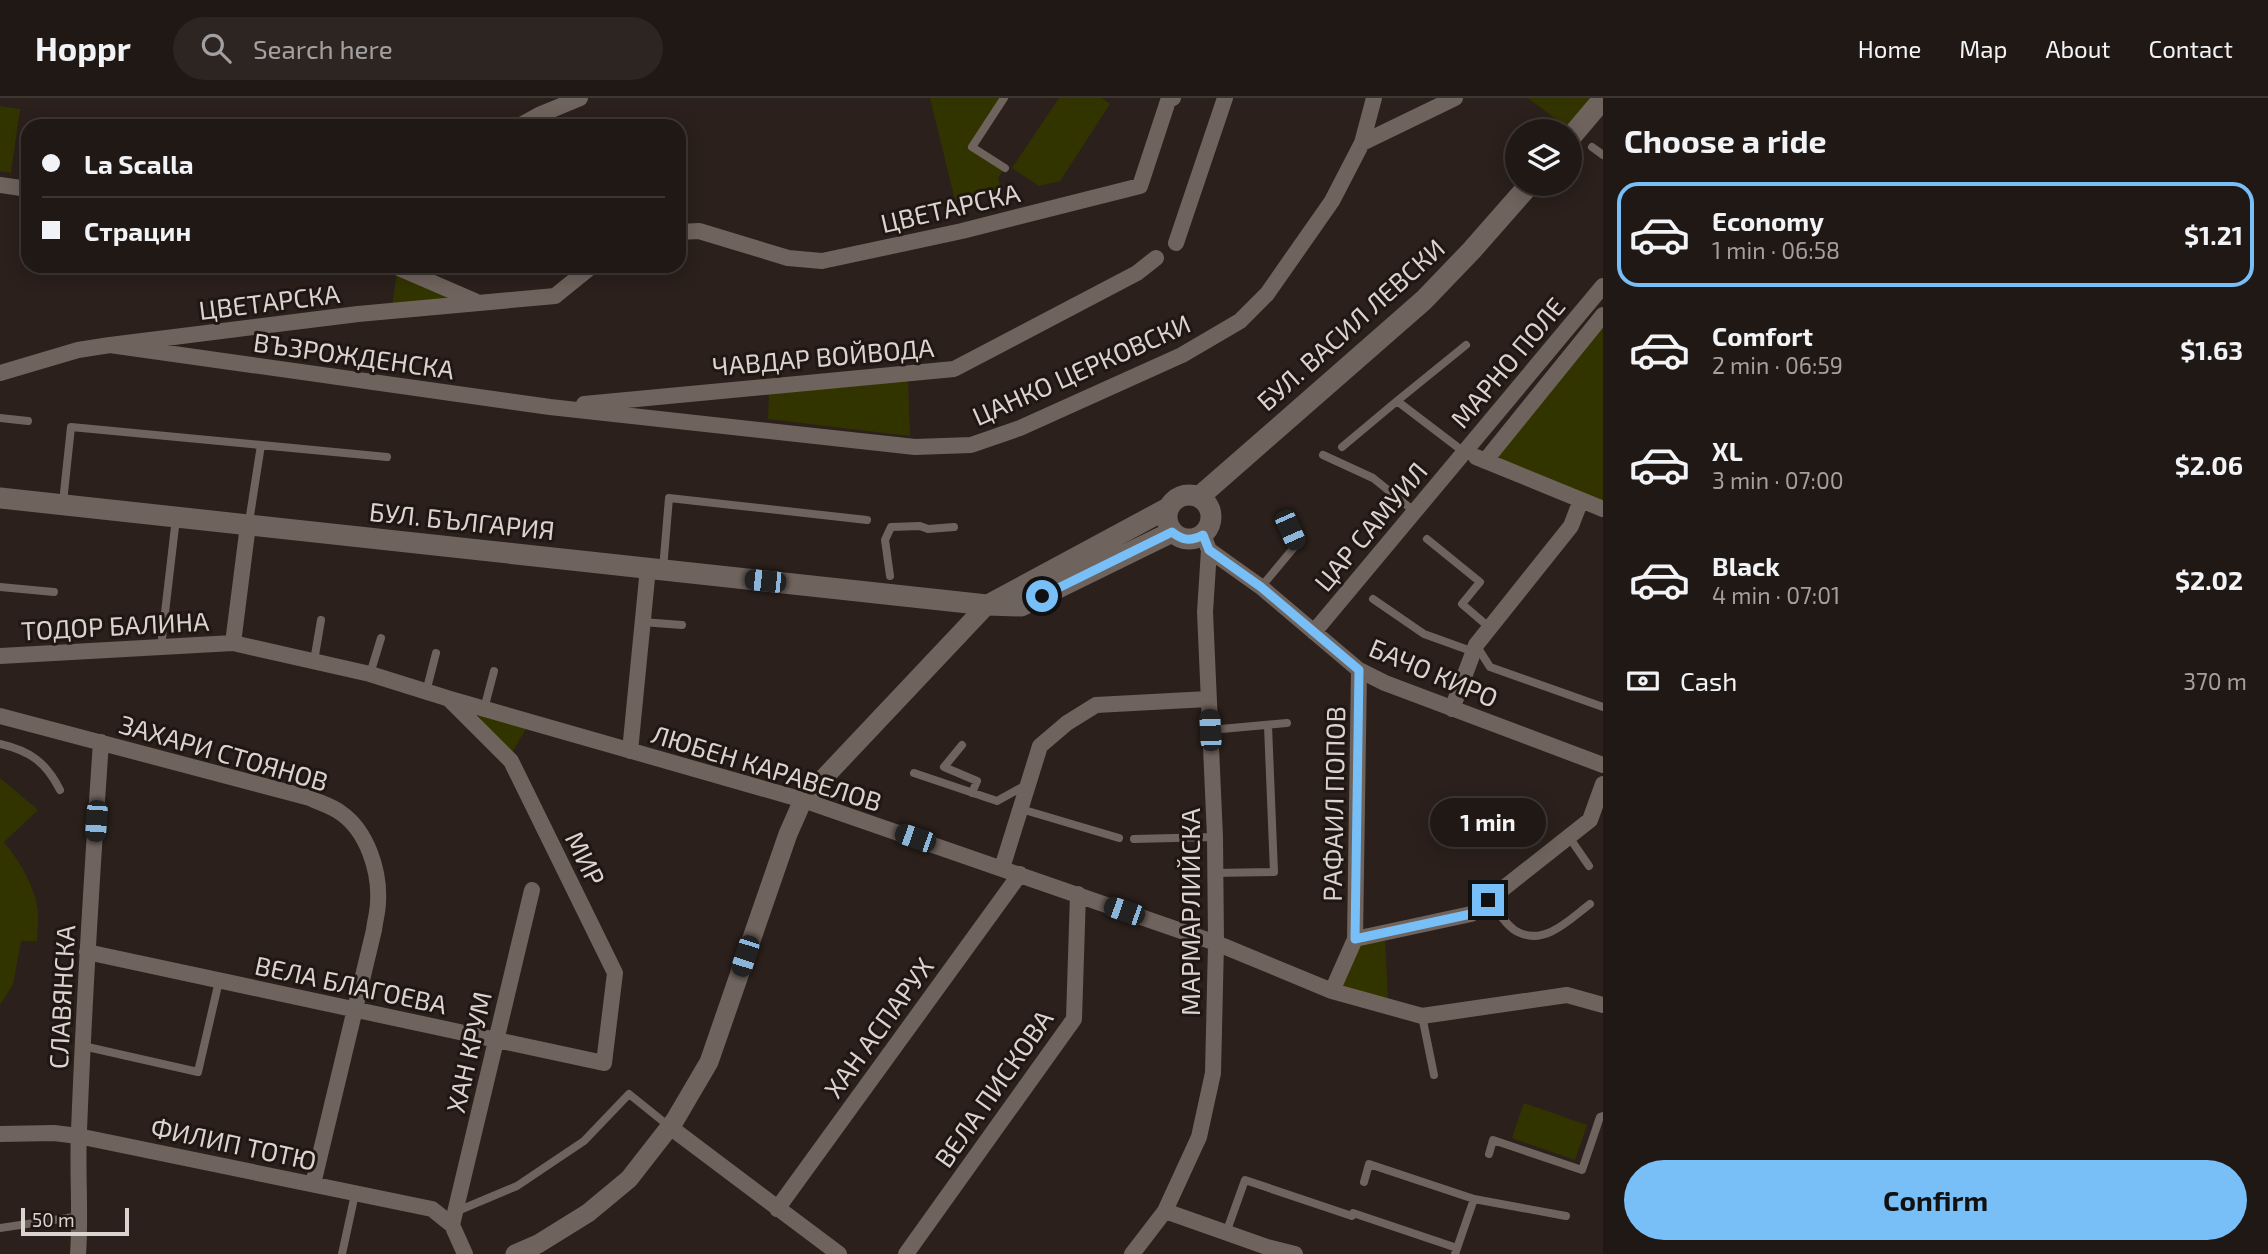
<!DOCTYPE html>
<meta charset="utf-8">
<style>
:root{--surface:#201814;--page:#2d2522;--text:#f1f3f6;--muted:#a2a0a0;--line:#3d3734;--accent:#78bff7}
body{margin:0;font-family:"Exo 2",sans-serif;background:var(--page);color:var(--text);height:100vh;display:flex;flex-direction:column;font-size:26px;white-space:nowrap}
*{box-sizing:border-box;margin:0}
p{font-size:23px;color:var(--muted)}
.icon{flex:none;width:38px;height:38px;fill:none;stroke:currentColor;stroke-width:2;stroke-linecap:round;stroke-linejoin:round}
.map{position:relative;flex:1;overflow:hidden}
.sheet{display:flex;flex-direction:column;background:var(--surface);width:665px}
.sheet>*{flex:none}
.top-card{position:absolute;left:21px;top:21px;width:665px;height:154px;border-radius:21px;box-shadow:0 4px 18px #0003,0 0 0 2px var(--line);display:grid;align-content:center;height:154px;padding:0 21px;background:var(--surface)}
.tools{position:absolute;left:1505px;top:21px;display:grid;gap:14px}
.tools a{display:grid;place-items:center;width:77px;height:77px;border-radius:50%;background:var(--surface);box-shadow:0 4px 18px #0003,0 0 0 2px var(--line);font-size:35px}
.scale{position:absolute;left:21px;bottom:18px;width:108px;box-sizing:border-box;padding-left:7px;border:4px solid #dad3d0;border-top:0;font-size:19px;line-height:24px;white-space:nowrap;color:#dad3d0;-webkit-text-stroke:5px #211712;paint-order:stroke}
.end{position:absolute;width:32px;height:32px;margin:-16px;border:9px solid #78bff7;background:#111;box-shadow:0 0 0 4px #111}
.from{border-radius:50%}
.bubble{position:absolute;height:49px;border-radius:24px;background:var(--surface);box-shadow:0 4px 18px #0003,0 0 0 2px var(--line);font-size:23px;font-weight:700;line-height:49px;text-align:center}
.car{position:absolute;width:21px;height:42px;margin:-21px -10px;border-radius:9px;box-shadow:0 0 5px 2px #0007;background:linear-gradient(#222 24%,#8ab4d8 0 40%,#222 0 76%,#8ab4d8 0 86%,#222 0)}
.top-card b{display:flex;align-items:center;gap:24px;height:66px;font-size:26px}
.top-card b+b{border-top:2px solid var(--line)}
.top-card i{width:18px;height:18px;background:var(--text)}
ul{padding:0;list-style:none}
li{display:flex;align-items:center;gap:21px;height:105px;margin:0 14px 10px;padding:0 7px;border:4px solid transparent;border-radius:21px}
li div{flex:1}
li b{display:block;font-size:26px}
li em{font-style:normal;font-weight:700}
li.current{border-color:var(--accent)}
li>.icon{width:63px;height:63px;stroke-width:1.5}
h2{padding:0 21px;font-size:32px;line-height:84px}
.pay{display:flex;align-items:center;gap:18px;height:77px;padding:0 21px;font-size:26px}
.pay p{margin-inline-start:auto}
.action{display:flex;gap:14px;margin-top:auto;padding:14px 21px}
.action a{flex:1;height:80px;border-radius:42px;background:var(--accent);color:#111;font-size:28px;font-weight:700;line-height:80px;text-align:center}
header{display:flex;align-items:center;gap:42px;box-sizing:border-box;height:98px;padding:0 35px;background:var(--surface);border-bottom:2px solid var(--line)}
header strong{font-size:33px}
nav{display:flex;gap:38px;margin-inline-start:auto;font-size:24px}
.search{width:490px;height:63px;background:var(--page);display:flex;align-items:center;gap:18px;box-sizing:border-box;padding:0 24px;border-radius:38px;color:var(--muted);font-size:26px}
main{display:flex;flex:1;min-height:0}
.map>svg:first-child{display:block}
.green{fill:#323400}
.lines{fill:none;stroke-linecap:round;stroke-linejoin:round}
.service{stroke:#6f635d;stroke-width:8}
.minor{stroke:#6f635d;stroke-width:16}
.tertiary{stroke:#6f635d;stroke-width:19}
.secondary{stroke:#6f635d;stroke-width:21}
.route{stroke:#78bff7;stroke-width:9}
.labels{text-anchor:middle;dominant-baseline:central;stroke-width:6;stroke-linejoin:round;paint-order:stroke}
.street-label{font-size:26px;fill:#dad3d0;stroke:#211712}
</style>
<header>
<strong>Hoppr</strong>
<div class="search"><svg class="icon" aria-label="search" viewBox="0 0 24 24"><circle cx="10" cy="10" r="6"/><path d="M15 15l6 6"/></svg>Search here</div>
<nav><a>Home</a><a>Map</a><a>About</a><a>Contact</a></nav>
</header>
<main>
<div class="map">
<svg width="1603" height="1156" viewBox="0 0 1603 1156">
<rect width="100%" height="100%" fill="#2b201b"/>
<path class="green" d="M 930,0 L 1004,0 L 972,49 L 1005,70 L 998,80 L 1001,91 L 955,102 Z
M 1059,0 L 1102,0 L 1110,6 L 1060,83 L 1039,88 L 1012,70 Z
M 1528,0 L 1603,0 L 1574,35 Z
M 0,8 L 20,11 L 11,75 L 0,73 Z
M 397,173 L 467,203 L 392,210 Z
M 1603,217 L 1603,411 L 1485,363 Z
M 908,282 L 910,338 L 768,321 L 769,295 Z
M 477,617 L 527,629 L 511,656 Z
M 0,680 L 38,712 L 4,744 C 20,764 35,788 38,814 C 39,823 37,834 37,843 L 21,843 L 13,886 L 0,907 Z
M 1385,840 L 1388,903 L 1338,891 L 1358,845 Z
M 1524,1005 L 1587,1027 L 1575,1062 L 1512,1040 Z"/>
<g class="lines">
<path class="service" d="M 1004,0 L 972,49 L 1005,70
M 1592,49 L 1603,57
M 1397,303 L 1466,247
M 0,320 L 28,323
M 1342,349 L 1397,303 L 1464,354
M 1323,357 L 1373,380 L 1414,413
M 63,404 L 71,329 L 387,359
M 249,424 L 261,347
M 1427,441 L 1480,484 L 1462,506 L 1490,530
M 663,471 L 669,400 L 867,422
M 890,478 L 885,442 L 891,429 L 920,428 L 928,431 L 954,429
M 0,489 L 54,494
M 1261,489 L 1297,446 L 1284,418
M 1373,501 L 1424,536 L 1474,554
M 642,524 L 682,527
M 1476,547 L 1490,569 L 1603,609
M 161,549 L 176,420
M 314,563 L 321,522
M 370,576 L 381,540
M 426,594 L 436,555
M 484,611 L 494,573
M 1210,632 L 1287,625
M 0,646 C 30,653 46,664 60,692
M 962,647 L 944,669 L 977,683 L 972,695
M 914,675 L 997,703 L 1026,687
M 1021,711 L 1119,740
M 1569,739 L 1589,768
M 1134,741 L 1215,739
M 1215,775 L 1274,774 L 1268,628
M 1488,802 C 1497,812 1507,829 1518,834 C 1545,848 1570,821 1590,806
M 1422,918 L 1434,977
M 83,948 L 198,974 L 219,883
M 1489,1056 L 1493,1042 L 1582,1072 L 1600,1019 L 1603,1018
M 1364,1084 L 1369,1066 L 1474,1101 L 1566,1118
M 455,1114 L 517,1088 L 584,1043 L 629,996 L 670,1029
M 1353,1115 L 1457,1150
M 0,1130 L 80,1118
M 1226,1135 L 1245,1082 L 1352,1118
M 342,1156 L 355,1096
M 1455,1156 L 1474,1101"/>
<path class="minor" d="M 519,28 L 539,17 L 580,0
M 1362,45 L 1455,0
M 0,87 L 28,91
M 679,134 L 699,133 L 788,160 L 822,163 L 962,133 L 1140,88 L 1168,3 L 1173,0
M 1176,145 L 1225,0
M 394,168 L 475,203
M 110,247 L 550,309 L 915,349 L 971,347 L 1020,330 L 1182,257 L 1240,223 L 1267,196 L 1332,103 L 1362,45 L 1374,0
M 0,275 L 78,252 L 110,247 L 358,216 L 555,198 L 592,168
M 584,306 L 954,271 L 1137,175 L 1156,160
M 1476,359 L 1603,411
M 1485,363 L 1603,217
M 1203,437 L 1209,452 L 1261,489 L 1359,572 L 1385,585 L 1603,667
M 1314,534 L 1603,188
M 233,545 L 248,427
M 0,558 L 233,545 L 370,576 L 450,601 L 803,702 L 1216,845 L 1332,893 L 1422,918 L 1567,897 L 1603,907
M 1452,611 L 1476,547 L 1571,428 L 1581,402
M 0,618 L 310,700 C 320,705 332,708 341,715 C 367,733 380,773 378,804 C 378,813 375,823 374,832 L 313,1086
M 630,653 L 648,470
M 1002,770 L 1040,648 L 1067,625 L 1096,607 L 1208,601
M 1355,841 L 1359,572
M 87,854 L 604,965 L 615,875 L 511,663 L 450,602
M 1332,893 L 1355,841 L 1471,816 L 1590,722 L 1603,686
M 670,1029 L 839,1156
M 0,1036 L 54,1035 L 78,1038 L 432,1111 L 452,1127 L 465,1156
M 777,1111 L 1020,776
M 1165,1113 L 1267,1149 L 1295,1156
M 452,1127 L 532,792
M 78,1156 C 81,1115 77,1074 79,1033 C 84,903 92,774 101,644
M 906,1156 L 1074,921 L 1078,796
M 1132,1156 L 1165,1113 L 1199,1039 L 1213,975 L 1216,845 L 1215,739 L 1205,514 L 1209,452"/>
<path class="tertiary" d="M 515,1156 L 538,1146 L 588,1115 L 629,1081 L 675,1022 L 709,964 L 788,736 L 803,702 L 987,507"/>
<path class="secondary" d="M 1570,40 L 1603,1
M1167 419a22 22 0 1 1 44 0a22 22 0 1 1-44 0Z
M 1199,399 L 1424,202 L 1472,152 L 1530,86
M 0,400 L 987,507 L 1021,508 L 1172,434
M 988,507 L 1168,410"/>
</g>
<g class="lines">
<path class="route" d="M 1042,498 L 1172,434 C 1182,442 1190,444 1203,437 L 1209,452 L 1261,489 L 1359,572 L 1355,841 L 1471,816 L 1488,802"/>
</g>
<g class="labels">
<g class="street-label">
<text transform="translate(950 109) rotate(-13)">ЦВЕТАРСКА</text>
<text transform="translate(269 203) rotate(-7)">ЦВЕТАРСКА</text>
<text transform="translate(1350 226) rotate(-42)">БУЛ. ВАСИЛ ЛЕВСКИ</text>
<text transform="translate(354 257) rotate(8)">ВЪЗРОЖДЕНСКА</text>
<text transform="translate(823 258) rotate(-5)">ЧАВДАР ВОЙВОДА</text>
<text transform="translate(1507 264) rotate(-50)">МАРНО ПОЛЕ</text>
<text transform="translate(1081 271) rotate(-24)">ЦАНКО ЦЕРКОВСКИ</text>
<text transform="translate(462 422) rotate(6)">БУЛ. БЪЛГАРИЯ</text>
<text transform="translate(1370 428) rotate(-50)">ЦАР САМУИЛ</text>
<text transform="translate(115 527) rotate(-3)">ТОДОР БАЛИНА</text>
<text transform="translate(1434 574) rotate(23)">БАЧО КИРО</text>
<text transform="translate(224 654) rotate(16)">ЗАХАРИ СТОЯНОВ</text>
<text transform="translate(767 669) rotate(17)">ЛЮБЕН КАРАВЕЛОВ</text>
<text transform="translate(1333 706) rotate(-89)">РАФАИЛ ПОПОВ</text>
<text transform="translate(586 760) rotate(64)">МИР</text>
<text transform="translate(1189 814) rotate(-90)">МАРМАРЛИЙСКА</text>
<text transform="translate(351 886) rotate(12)">ВЕЛА БЛАГОЕВА</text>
<text transform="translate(61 899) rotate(-87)">СЛАВЯНСКА</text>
<text transform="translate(878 929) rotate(-54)">ХАН АСПАРУХ</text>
<text transform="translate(468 954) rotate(-77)">ХАН КРУМ</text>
<text transform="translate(993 990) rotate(-55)">ВЕЛА ПИСКОВА</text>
<text transform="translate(234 1045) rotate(12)">ФИЛИП ТОТЮ</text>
</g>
</g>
</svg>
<div class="tools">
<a><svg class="icon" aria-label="layers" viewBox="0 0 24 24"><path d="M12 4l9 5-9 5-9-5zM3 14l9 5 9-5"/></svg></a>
</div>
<div class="scale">50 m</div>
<i class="end from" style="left:1042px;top:498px"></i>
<i class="end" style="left:1488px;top:802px"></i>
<div class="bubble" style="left:1430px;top:700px;width:116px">1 min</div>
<i class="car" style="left:1290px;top:432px;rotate:156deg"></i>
<i class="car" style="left:765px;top:483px;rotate:276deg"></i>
<i class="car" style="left:1210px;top:632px;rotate:357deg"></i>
<i class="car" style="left:96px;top:723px;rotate:184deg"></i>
<i class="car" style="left:915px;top:740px;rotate:289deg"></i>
<i class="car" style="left:1124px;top:813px;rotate:289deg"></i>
<i class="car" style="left:745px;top:858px;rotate:198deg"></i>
<div class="top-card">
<b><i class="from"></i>La Scalla</b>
<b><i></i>Страцин</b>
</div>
</div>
<section class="sheet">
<h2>Choose a ride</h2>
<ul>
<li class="current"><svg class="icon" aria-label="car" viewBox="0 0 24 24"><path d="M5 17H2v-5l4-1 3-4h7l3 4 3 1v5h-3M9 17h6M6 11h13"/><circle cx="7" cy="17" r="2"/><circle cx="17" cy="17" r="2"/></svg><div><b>Economy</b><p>1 min · 06:58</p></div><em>$1.21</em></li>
<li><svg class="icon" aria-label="car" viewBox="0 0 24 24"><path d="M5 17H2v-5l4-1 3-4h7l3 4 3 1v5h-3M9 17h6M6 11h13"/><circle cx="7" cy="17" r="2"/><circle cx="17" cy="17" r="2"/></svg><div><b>Comfort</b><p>2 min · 06:59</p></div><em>$1.63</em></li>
<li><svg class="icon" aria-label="car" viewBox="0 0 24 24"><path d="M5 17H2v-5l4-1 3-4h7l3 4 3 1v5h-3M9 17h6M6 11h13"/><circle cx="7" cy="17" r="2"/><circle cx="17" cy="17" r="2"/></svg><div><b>XL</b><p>3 min · 07:00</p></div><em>$2.06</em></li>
<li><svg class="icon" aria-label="car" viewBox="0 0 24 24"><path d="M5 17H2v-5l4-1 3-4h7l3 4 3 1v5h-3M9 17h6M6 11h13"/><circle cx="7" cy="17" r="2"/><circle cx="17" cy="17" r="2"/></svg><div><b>Black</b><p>4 min · 07:01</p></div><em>$2.02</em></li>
</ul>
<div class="pay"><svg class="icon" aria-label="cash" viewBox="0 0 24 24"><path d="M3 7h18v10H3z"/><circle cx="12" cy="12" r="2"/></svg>Cash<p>370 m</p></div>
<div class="action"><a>Confirm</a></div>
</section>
</main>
